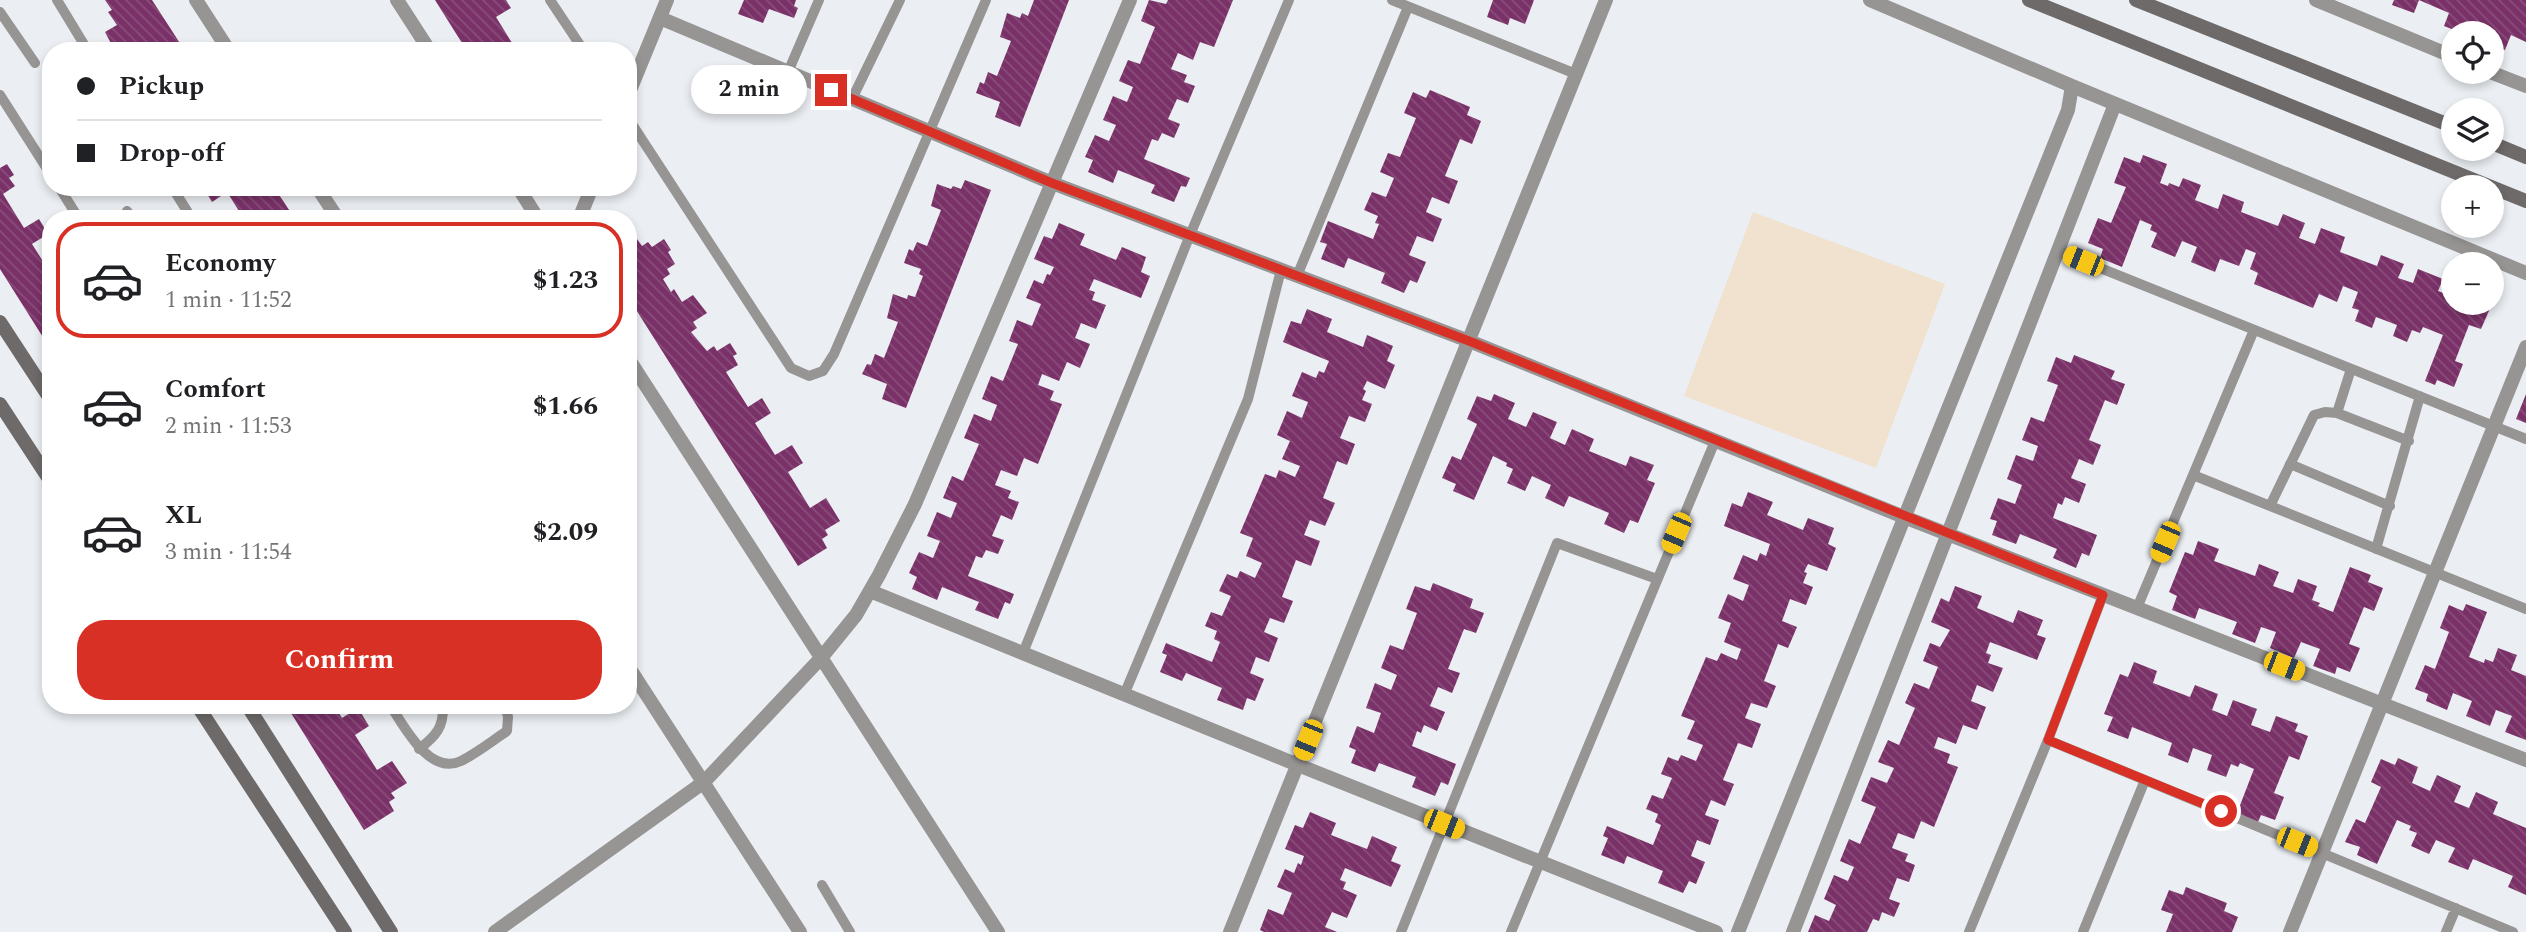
<!DOCTYPE html>
<meta charset="utf-8">
<style>
:root{--surface:#fff;--page:#f6f6f6;--text:#202124;--muted:#757577;--line:#e0e0e0;--accent:#d93025}
body{margin:0;font-family:Spectral,serif;background:var(--page);color:var(--text);height:100vh;display:flex;flex-direction:column;font-size:26px;white-space:nowrap}
*{box-sizing:border-box;margin:0}
p{font-size:23px;color:var(--muted)}
.icon{flex:none;width:38px;height:38px;fill:none;stroke:currentColor;stroke-width:2;stroke-linecap:round;stroke-linejoin:round}
.map{position:relative;flex:1;overflow:hidden}
.sheet{position:absolute;left:42px;top:210px;width:595px;height:504px;display:flex;flex-direction:column;background:var(--surface);border-radius:28px;box-shadow:0 4px 10px #0003}
.sheet>*{flex:none}
.hud{position:absolute;left:42px;top:42px;width:595px;height:154px;border-radius:28px;box-shadow:0 4px 10px #0003;display:grid;align-content:center;height:154px;padding:0 35px;background:var(--surface)}
.buttons{position:absolute;left:2441px;top:21px;display:grid;gap:14px}
.buttons a{display:grid;place-items:center;width:63px;height:63px;border-radius:50%;background:var(--surface);box-shadow:0 4px 10px #0003;font-size:35px}
.end{position:absolute;width:32px;height:32px;margin:-16px;border:9px solid #d93025;background:#fff;box-shadow:0 0 0 4px #fff}
.from{border-radius:50%}
.bubble{position:absolute;height:49px;border-radius:24px;background:var(--surface);box-shadow:0 4px 10px #0003;font-size:23px;font-weight:700;line-height:49px;text-align:center}
.car{position:absolute;width:21px;height:42px;margin:-21px -10px;border-radius:9px;box-shadow:0 0 5px 2px #0007;background:linear-gradient(#f5c518 24%,#345 0 40%,#f5c518 0 76%,#345 0 86%,#f5c518 0)}
.hud b{display:flex;align-items:center;gap:24px;height:66px;font-size:26px}
.hud b+b{border-top:2px solid var(--line)}
.hud i{width:18px;height:18px;background:var(--text)}
ul{padding:12px 0 0;list-style:none}
li{display:flex;align-items:center;gap:21px;height:116px;margin:0 14px 10px;padding:0 21px;border:4px solid transparent;border-radius:28px}
li div{flex:1}
li b{display:block;font-size:26px}
li em{font-style:normal;font-weight:700}
li.current{border-color:var(--accent)}
li>.icon{width:63px;height:63px;stroke-width:1.5}
.primary-button{display:flex;gap:14px;margin-top:auto;padding:14px 35px}
.primary-button a{flex:1;height:80px;border-radius:28px;background:var(--accent);color:#fff;font-size:28px;font-weight:700;line-height:80px;text-align:center}
.map>svg:first-child{display:block}
.education{fill:#f1e1cf}
.building{fill:url(#building-back-hatch)}
.lines{fill:none;stroke-linecap:round;stroke-linejoin:round}
.lane{stroke:#979494;stroke-width:10}
.street{stroke:#979494;stroke-width:14}
.secondary{stroke:#6e6a6a;stroke-width:14}
.route{stroke:#d93025;stroke-width:9}
</style>
<div class="map">
<svg width="2526" height="932" viewBox="0 0 2526 932">
<defs>
<pattern id="building-back-hatch" width="6" height="6" patternUnits="userSpaceOnUse" patternTransform="scale(1.75)"><rect width="6" height="6" fill="#7a3168"/><path d="M-1 5l2 2M0 0l6 6M5-1l2 2" fill="none" stroke="#894e7a"/></pattern>
</defs>
<rect width="100%" height="100%" fill="#ebeef2"/>
<path class="education" d="M 1753,212 L 1945,284 L 1876,468 L 1684,396 Z"/>
<path class="building" d="M 105,0 L 152,0 L 185,51 L 144,51 L 140,45 L 134,49 L 130,43 L 115,51 L 105,32 L 117,25 L 108,12 L 112,10 Z
M 435,0 L 506,0 L 511,8 L 496,17 L 517,51 L 467,51 Z
M 744,0 L 796,0 L 794,6 L 798,8 L 794,18 L 769,9 L 763,23 L 738,14 Z
M 1034,0 L 1069,0 L 1020,127 L 995,117 L 1000,102 L 976,93 L 980,82 L 984,84 L 988,72 L 997,76 L 1011,41 L 1000,37 L 1007,13 L 1020,18 L 1022,13 L 1028,16 Z
M 1149,0 L 1166,4 L 1168,0 L 1233,0 L 1214,47 L 1200,42 L 1193,60 L 1178,53 L 1171,69 L 1187,75 L 1184,82 L 1195,86 L 1188,103 L 1177,99 L 1168,119 L 1180,124 L 1174,138 L 1162,133 L 1158,141 L 1152,139 L 1144,159 L 1190,178 L 1186,187 L 1181,186 L 1174,202 L 1151,193 L 1155,185 L 1118,170 L 1113,183 L 1088,172 L 1093,160 L 1085,157 L 1095,135 L 1109,141 L 1116,125 L 1103,120 L 1113,96 L 1127,102 L 1133,87 L 1119,81 L 1128,60 L 1140,64 L 1155,27 L 1141,21 Z
M 1493,0 L 1534,0 L 1525,24 L 1510,18 L 1508,25 L 1487,17 Z
M 2394,0 L 2526,0 L 2526,42 L 2511,35 L 2505,50 L 2492,45 L 2492,33 L 2486,33 L 2487,29 L 2473,23 L 2469,33 L 2462,33 L 2444,26 L 2449,13 L 2419,0 L 2414,13 L 2392,5 Z
M 534,43 L 539,51 L 521,51 Z
M 1430,90 L 1470,107 L 1467,115 L 1481,121 L 1472,144 L 1460,139 L 1445,176 L 1458,181 L 1449,204 L 1432,197 L 1426,212 L 1442,219 L 1433,242 L 1417,236 L 1409,255 L 1426,262 L 1417,283 L 1410,280 L 1404,293 L 1381,283 L 1385,273 L 1348,258 L 1344,268 L 1321,259 L 1327,244 L 1320,242 L 1328,221 L 1373,239 L 1379,224 L 1375,223 L 1378,216 L 1364,210 L 1372,192 L 1386,197 L 1394,178 L 1380,172 L 1388,153 L 1400,157 L 1416,118 L 1404,113 L 1413,92 L 1426,98 Z
M 2143,155 L 2167,164 L 2160,183 L 2168,186 L 2169,183 L 2179,187 L 2183,178 L 2201,185 L 2195,200 L 2218,209 L 2223,194 L 2244,202 L 2241,212 L 2278,226 L 2283,214 L 2305,223 L 2299,238 L 2315,244 L 2321,228 L 2345,237 L 2340,252 L 2377,266 L 2381,255 L 2404,264 L 2398,278 L 2413,283 L 2418,269 L 2443,279 L 2438,291 L 2454,297 L 2454,303 L 2492,304 L 2481,329 L 2469,325 L 2455,361 L 2463,364 L 2454,387 L 2437,380 L 2435,385 L 2425,381 L 2443,335 L 2423,327 L 2420,333 L 2412,330 L 2407,342 L 2393,336 L 2397,325 L 2376,317 L 2372,328 L 2355,321 L 2359,310 L 2352,308 L 2358,292 L 2343,286 L 2337,302 L 2319,294 L 2313,308 L 2254,284 L 2258,273 L 2250,269 L 2256,253 L 2246,249 L 2239,266 L 2220,259 L 2215,272 L 2191,262 L 2197,247 L 2182,241 L 2175,257 L 2151,247 L 2157,233 L 2150,230 L 2152,225 L 2140,220 L 2122,267 L 2100,258 L 2103,249 L 2088,243 L 2098,218 L 2111,223 L 2126,187 L 2114,183 L 2124,157 L 2140,163 Z
M 7,164 L 14,175 L 9,178 L 15,186 L 3,194 L 24,228 L 39,219 L 48,234 L 32,244 L 51,274 L 51,350 L 0,269 L 0,168 Z
M 965,180 L 991,190 L 906,408 L 882,399 L 887,384 L 862,374 L 867,364 L 871,365 L 875,354 L 884,358 L 898,322 L 887,318 L 893,294 L 907,299 L 908,295 L 915,297 L 923,276 L 919,274 L 921,269 L 904,263 L 909,249 L 913,251 L 917,242 L 927,246 L 941,210 L 931,206 L 937,184 L 951,189 L 953,186 L 961,189 Z
M 203,187 L 274,187 L 295,219 L 244,219 L 227,192 L 212,202 Z
M 1059,223 L 1085,234 L 1080,245 L 1116,260 L 1122,247 L 1146,257 L 1141,272 L 1150,276 L 1141,298 L 1094,279 L 1089,290 L 1095,292 L 1092,300 L 1106,305 L 1096,329 L 1081,323 L 1075,338 L 1090,344 L 1080,368 L 1067,362 L 1059,381 L 1042,374 L 1038,385 L 1054,391 L 1050,400 L 1062,404 L 1038,464 L 1024,458 L 1017,476 L 1001,470 L 995,485 L 1011,491 L 1008,498 L 1019,502 L 1012,520 L 1001,515 L 992,536 L 1004,540 L 998,554 L 986,550 L 982,558 L 976,556 L 968,576 L 1014,594 L 1010,604 L 1005,602 L 998,619 L 975,610 L 979,602 L 942,587 L 937,600 L 912,589 L 917,577 L 909,573 L 919,552 L 933,558 L 940,541 L 927,536 L 937,512 L 951,518 L 957,503 L 943,498 L 952,476 L 963,481 L 979,444 L 964,438 L 974,414 L 991,421 L 997,405 L 982,399 L 991,376 L 1003,381 L 1018,344 L 1009,341 L 1017,320 L 1032,326 L 1041,304 L 1026,298 L 1034,280 L 1043,284 L 1047,274 L 1050,275 L 1054,267 L 1034,259 L 1044,236 L 1052,239 Z
M 637,239 L 642,246 L 648,242 L 652,247 L 664,239 L 671,250 L 668,252 L 675,264 L 667,269 L 670,274 L 663,279 L 671,292 L 674,289 L 682,302 L 693,295 L 707,313 L 693,322 L 697,328 L 691,332 L 707,351 L 714,346 L 717,351 L 730,343 L 737,354 L 733,356 L 738,365 L 726,372 L 748,407 L 762,398 L 771,413 L 755,423 L 775,455 L 792,445 L 803,463 L 788,472 L 810,508 L 826,498 L 840,521 L 825,530 L 828,535 L 822,539 L 827,548 L 798,566 L 628,297 L 628,244 Z
M 1307,309 L 1332,319 L 1327,332 L 1363,347 L 1367,335 L 1393,346 L 1387,361 L 1395,365 L 1385,389 L 1367,381 L 1363,389 L 1366,391 L 1362,400 L 1372,404 L 1365,422 L 1349,416 L 1340,438 L 1355,444 L 1347,465 L 1337,461 L 1323,498 L 1335,503 L 1325,526 L 1310,520 L 1304,535 L 1320,541 L 1311,566 L 1296,560 L 1282,597 L 1293,601 L 1284,623 L 1270,618 L 1264,632 L 1278,638 L 1269,662 L 1256,657 L 1250,673 L 1264,679 L 1255,701 L 1247,698 L 1243,710 L 1217,700 L 1222,688 L 1186,673 L 1182,681 L 1160,672 L 1167,655 L 1162,653 L 1166,643 L 1212,662 L 1220,642 L 1214,639 L 1217,631 L 1205,626 L 1211,612 L 1222,616 L 1231,596 L 1219,591 L 1227,574 L 1237,578 L 1240,571 L 1255,578 L 1262,563 L 1246,556 L 1253,538 L 1240,533 L 1265,474 L 1276,478 L 1279,470 L 1295,477 L 1300,466 L 1282,459 L 1290,441 L 1277,435 L 1287,411 L 1302,418 L 1308,402 L 1292,396 L 1302,372 L 1316,378 L 1319,371 L 1324,373 L 1329,361 L 1283,342 L 1291,321 L 1301,324 Z
M 2074,355 L 2115,371 L 2111,379 L 2125,384 L 2117,405 L 2105,400 L 2089,440 L 2101,445 L 2093,465 L 2079,459 L 2071,478 L 2086,484 L 2079,503 L 2065,497 L 2062,505 L 2058,503 L 2053,518 L 2097,535 L 2089,556 L 2082,553 L 2076,568 L 2053,558 L 2057,549 L 2020,534 L 2016,544 L 1992,535 L 1997,521 L 1990,519 L 1998,498 L 2015,504 L 2022,485 L 2007,479 L 2016,455 L 2033,461 L 2038,446 L 2022,440 L 2031,417 L 2044,422 L 2058,385 L 2047,381 L 2056,357 L 2071,363 Z
M 1494,394 L 1515,403 L 1508,419 L 1526,427 L 1533,412 L 1557,422 L 1550,438 L 1565,445 L 1572,429 L 1594,439 L 1589,451 L 1626,466 L 1630,456 L 1654,465 L 1647,480 L 1655,483 L 1638,523 L 1630,520 L 1624,533 L 1604,524 L 1609,513 L 1569,496 L 1564,507 L 1545,498 L 1551,485 L 1532,476 L 1525,491 L 1507,483 L 1513,469 L 1506,466 L 1507,463 L 1493,456 L 1474,500 L 1453,491 L 1456,484 L 1442,478 L 1452,456 L 1461,460 L 1477,424 L 1467,419 L 1477,396 L 1491,401 Z
M 2526,394 L 2526,423 L 2516,419 Z
M 1748,492 L 1773,502 L 1767,515 L 1803,530 L 1808,518 L 1834,528 L 1828,544 L 1836,548 L 1827,571 L 1808,564 L 1804,572 L 1807,573 L 1803,583 L 1813,587 L 1806,605 L 1790,599 L 1782,621 L 1797,627 L 1788,648 L 1778,644 L 1764,681 L 1776,686 L 1767,708 L 1751,703 L 1745,718 L 1761,724 L 1752,748 L 1738,743 L 1723,780 L 1734,784 L 1725,806 L 1711,800 L 1705,815 L 1719,820 L 1710,845 L 1697,840 L 1691,856 L 1705,862 L 1696,884 L 1689,881 L 1683,893 L 1658,883 L 1663,871 L 1627,856 L 1624,864 L 1601,855 L 1608,838 L 1603,836 L 1607,826 L 1653,845 L 1661,825 L 1655,822 L 1658,814 L 1646,809 L 1652,795 L 1663,799 L 1672,778 L 1661,774 L 1668,757 L 1678,761 L 1681,755 L 1696,761 L 1703,745 L 1687,739 L 1695,721 L 1681,716 L 1706,657 L 1717,661 L 1721,653 L 1737,660 L 1741,649 L 1724,642 L 1731,623 L 1718,618 L 1728,594 L 1743,601 L 1749,585 L 1733,579 L 1743,555 L 1757,561 L 1760,553 L 1766,556 L 1770,544 L 1724,526 L 1732,503 L 1742,507 Z
M 2198,541 L 2219,549 L 2214,561 L 2255,576 L 2259,564 L 2279,572 L 2273,586 L 2293,593 L 2298,579 L 2317,586 L 2312,600 L 2320,603 L 2318,606 L 2333,612 L 2350,567 L 2371,575 L 2368,582 L 2383,588 L 2374,611 L 2364,607 L 2349,644 L 2360,648 L 2350,672 L 2337,667 L 2335,674 L 2313,666 L 2320,649 L 2301,642 L 2294,658 L 2270,648 L 2276,632 L 2261,627 L 2255,643 L 2232,634 L 2237,622 L 2199,608 L 2195,619 L 2172,610 L 2177,596 L 2169,592 L 2185,552 L 2193,555 Z
M 1433,583 L 1473,599 L 1470,608 L 1484,613 L 1476,633 L 1464,629 L 1448,669 L 1460,673 L 1452,693 L 1438,687 L 1430,706 L 1445,712 L 1437,731 L 1424,725 L 1421,733 L 1417,731 L 1412,746 L 1456,764 L 1448,785 L 1441,782 L 1435,796 L 1412,787 L 1416,777 L 1379,763 L 1375,772 L 1351,763 L 1356,750 L 1349,747 L 1357,726 L 1374,733 L 1381,713 L 1366,708 L 1375,683 L 1391,690 L 1397,675 L 1381,668 L 1390,645 L 1403,650 L 1417,613 L 1406,609 L 1415,586 L 1430,591 Z
M 1955,586 L 1982,596 L 1977,608 L 2013,623 L 2018,610 L 2043,620 L 2037,635 L 2046,638 L 2037,660 L 1990,642 L 1986,653 L 1991,655 L 1988,663 L 2003,668 L 1993,692 L 1977,685 L 1971,701 L 1986,707 L 1977,730 L 1963,725 L 1956,744 L 1938,737 L 1934,748 L 1950,754 L 1947,763 L 1958,767 L 1934,827 L 1921,821 L 1914,839 L 1898,833 L 1892,848 L 1908,854 L 1905,861 L 1915,865 L 1909,882 L 1897,878 L 1889,899 L 1900,903 L 1894,917 L 1882,912 L 1879,921 L 1873,919 L 1867,932 L 1808,932 L 1815,915 L 1829,921 L 1836,905 L 1824,899 L 1834,875 L 1848,881 L 1854,867 L 1840,861 L 1849,839 L 1860,844 L 1876,807 L 1861,801 L 1871,777 L 1887,783 L 1894,768 L 1878,762 L 1888,740 L 1899,745 L 1915,708 L 1905,703 L 1914,683 L 1929,689 L 1938,667 L 1923,661 L 1930,643 L 1940,647 L 1950,630 L 1931,622 L 1941,598 L 1949,602 Z
M 2466,604 L 2487,612 L 2469,657 L 2484,663 L 2485,659 L 2493,662 L 2498,648 L 2517,655 L 2511,670 L 2526,676 L 2526,740 L 2505,732 L 2512,716 L 2496,710 L 2490,726 L 2466,716 L 2472,701 L 2453,693 L 2447,710 L 2426,701 L 2428,694 L 2415,689 L 2425,665 L 2435,669 L 2449,632 L 2440,628 L 2449,605 L 2463,611 Z
M 2134,662 L 2157,671 L 2153,683 L 2190,697 L 2195,685 L 2218,694 L 2212,710 L 2227,716 L 2233,700 L 2257,709 L 2251,725 L 2270,732 L 2276,716 L 2298,724 L 2295,731 L 2308,736 L 2299,760 L 2289,756 L 2274,793 L 2284,797 L 2275,820 L 2261,815 L 2258,822 L 2237,813 L 2254,769 L 2240,763 L 2238,767 L 2231,764 L 2226,777 L 2207,770 L 2212,755 L 2193,748 L 2188,763 L 2168,755 L 2172,743 L 2132,727 L 2128,739 L 2107,731 L 2113,717 L 2104,714 L 2120,674 L 2128,677 Z
M 286,705 L 334,705 L 342,718 L 358,708 L 369,726 L 355,735 L 377,770 L 392,761 L 407,783 L 391,793 L 395,798 L 389,802 L 394,811 L 364,830 Z
M 2398,758 L 2418,767 L 2412,783 L 2430,791 L 2437,775 L 2461,786 L 2454,802 L 2469,808 L 2476,792 L 2498,802 L 2493,814 L 2526,828 L 2526,895 L 2508,887 L 2513,876 L 2473,859 L 2468,870 L 2448,862 L 2455,848 L 2436,840 L 2429,854 L 2411,846 L 2417,833 L 2409,830 L 2411,826 L 2397,820 L 2377,864 L 2357,855 L 2360,847 L 2345,842 L 2356,819 L 2365,823 L 2381,787 L 2371,782 L 2381,759 L 2395,765 Z
M 1310,812 L 1336,823 L 1331,835 L 1367,849 L 1372,836 L 1397,847 L 1391,861 L 1401,865 L 1391,887 L 1345,868 L 1340,880 L 1346,882 L 1343,889 L 1357,895 L 1347,918 L 1332,912 L 1325,927 L 1337,932 L 1264,932 L 1260,930 L 1268,909 L 1283,915 L 1292,893 L 1277,887 L 1285,869 L 1294,873 L 1298,863 L 1301,865 L 1304,856 L 1285,849 L 1295,825 L 1303,828 Z
M 2186,887 L 2227,903 L 2224,911 L 2238,917 L 2232,932 L 2166,932 L 2173,914 L 2161,910 L 2169,890 L 2183,895 Z"/>
<g class="lines">
<path class="lane" d="M 57,0 L 88,51
M 550,0 L 584,51
M 1392,0 L 1576,74
M 0,12 L 35,63
M 788,72 L 819,0
M 0,95 L 51,175
M 852,99 L 900,0
M 628,118 L 791,368 L 809,376 L 823,371 L 834,354 L 986,0
M 59,187 L 79,219
M 172,187 L 192,219
M 127,211 L 133,219
M 2058,251 L 2526,439
M 1297,276 L 1408,7
M 2337,413 L 2351,369
M 2290,464 L 2390,506
M 2193,475 L 2526,609
M 2270,506 L 2314,415 L 2325,412 L 2337,413 L 2409,441
M 2376,549 L 2420,396
M 2137,608 L 2254,330
M 1023,653 L 1190,235 L 1289,0
M 1124,695 L 1248,399 L 1281,270
M 390,705 C 404,726 429,776 461,761 C 477,753 492,741 507,731 L 508,717 L 505,705
M 2048,740 L 2513,932
M 419,749 C 436,736 444,727 443,705
M 822,885 L 850,932
M 1401,932 L 1557,543 L 1657,579
M 1511,932 L 1715,441
M 1969,932 L 2048,740 L 2103,595
M 2083,932 L 2145,780
M 2446,932 L 2456,908"/>
<path class="street" d="M 196,0 L 229,51
M 397,0 L 430,51
M 1870,0 L 2072,86 L 2526,273
M 2316,0 L 2454,57
M 660,18 L 1052,183 L 1469,341 L 1904,517 L 2526,760
M 2490,72 L 2526,86
M 628,95 L 667,0
M 317,187 L 338,219
M 518,187 L 538,219
M 579,219 L 592,187
M 628,358 L 998,932
M 870,591 L 1298,765 L 1716,932
M 628,666 L 800,932
M 495,932 L 704,782 L 821,658 L 856,615 L 879,575 L 915,504 L 1130,0
M 1230,932 L 1606,0
M 1738,932 L 2068,110 L 2072,86
M 1793,932 L 2115,104
M 2290,932 L 2526,347"/>
<path class="secondary" d="M 2029,0 L 2526,201
M 2136,0 L 2454,127
M 2492,143 L 2526,157
M 0,322 L 51,400
M 0,404 L 51,482
M 197,705 L 345,932
M 247,705 L 391,932"/>
</g>
<g class="lines">
<path class="route" d="M 831,90 L 1052,183 L 1469,341 L 2103,595 L 2048,740 L 2221,811"/>
</g>
</svg>
<div class="buttons">
<a><svg class="icon" aria-label="locate" viewBox="0 0 24 24"><circle cx="12" cy="12" r="6"/><path d="M12 2v4M12 18v4M2 12h4M18 12h4"/></svg></a>
<a><svg class="icon" aria-label="layers" viewBox="0 0 24 24"><path d="M12 4l9 5-9 5-9-5zM3 14l9 5 9-5"/></svg></a>
<a>+</a>
<a>−</a>
</div>
<i class="end from" style="left:2221px;top:811px"></i>
<i class="end" style="left:831px;top:90px"></i>
<div class="bubble" style="left:691px;top:65px;width:116px">2 min</div>
<i class="car" style="left:2083px;top:261px;rotate:292deg"></i>
<i class="car" style="left:1676px;top:533px;rotate:203deg"></i>
<i class="car" style="left:2165px;top:542px;rotate:203deg"></i>
<i class="car" style="left:2284px;top:666px;rotate:111deg"></i>
<i class="car" style="left:1308px;top:740px;rotate:202deg"></i>
<i class="car" style="left:1444px;top:824px;rotate:112deg"></i>
<i class="car" style="left:2297px;top:842px;rotate:112deg"></i>
<div class="hud">
<b><i class="from"></i>Pickup</b>
<b><i></i>Drop-off</b>
</div>
<section class="sheet">
<ul>
<li class="current"><svg class="icon" aria-label="car" viewBox="0 0 24 24"><path d="M5 17H2v-5l4-1 3-4h7l3 4 3 1v5h-3M9 17h6M6 11h13"/><circle cx="7" cy="17" r="2"/><circle cx="17" cy="17" r="2"/></svg><div><b>Economy</b><p>1 min · 11:52</p></div><em>$1.23</em></li>
<li><svg class="icon" aria-label="car" viewBox="0 0 24 24"><path d="M5 17H2v-5l4-1 3-4h7l3 4 3 1v5h-3M9 17h6M6 11h13"/><circle cx="7" cy="17" r="2"/><circle cx="17" cy="17" r="2"/></svg><div><b>Comfort</b><p>2 min · 11:53</p></div><em>$1.66</em></li>
<li><svg class="icon" aria-label="car" viewBox="0 0 24 24"><path d="M5 17H2v-5l4-1 3-4h7l3 4 3 1v5h-3M9 17h6M6 11h13"/><circle cx="7" cy="17" r="2"/><circle cx="17" cy="17" r="2"/></svg><div><b>XL</b><p>3 min · 11:54</p></div><em>$2.09</em></li>
</ul>
<div class="primary-button"><a>Confirm</a></div>
</section>
</div>
